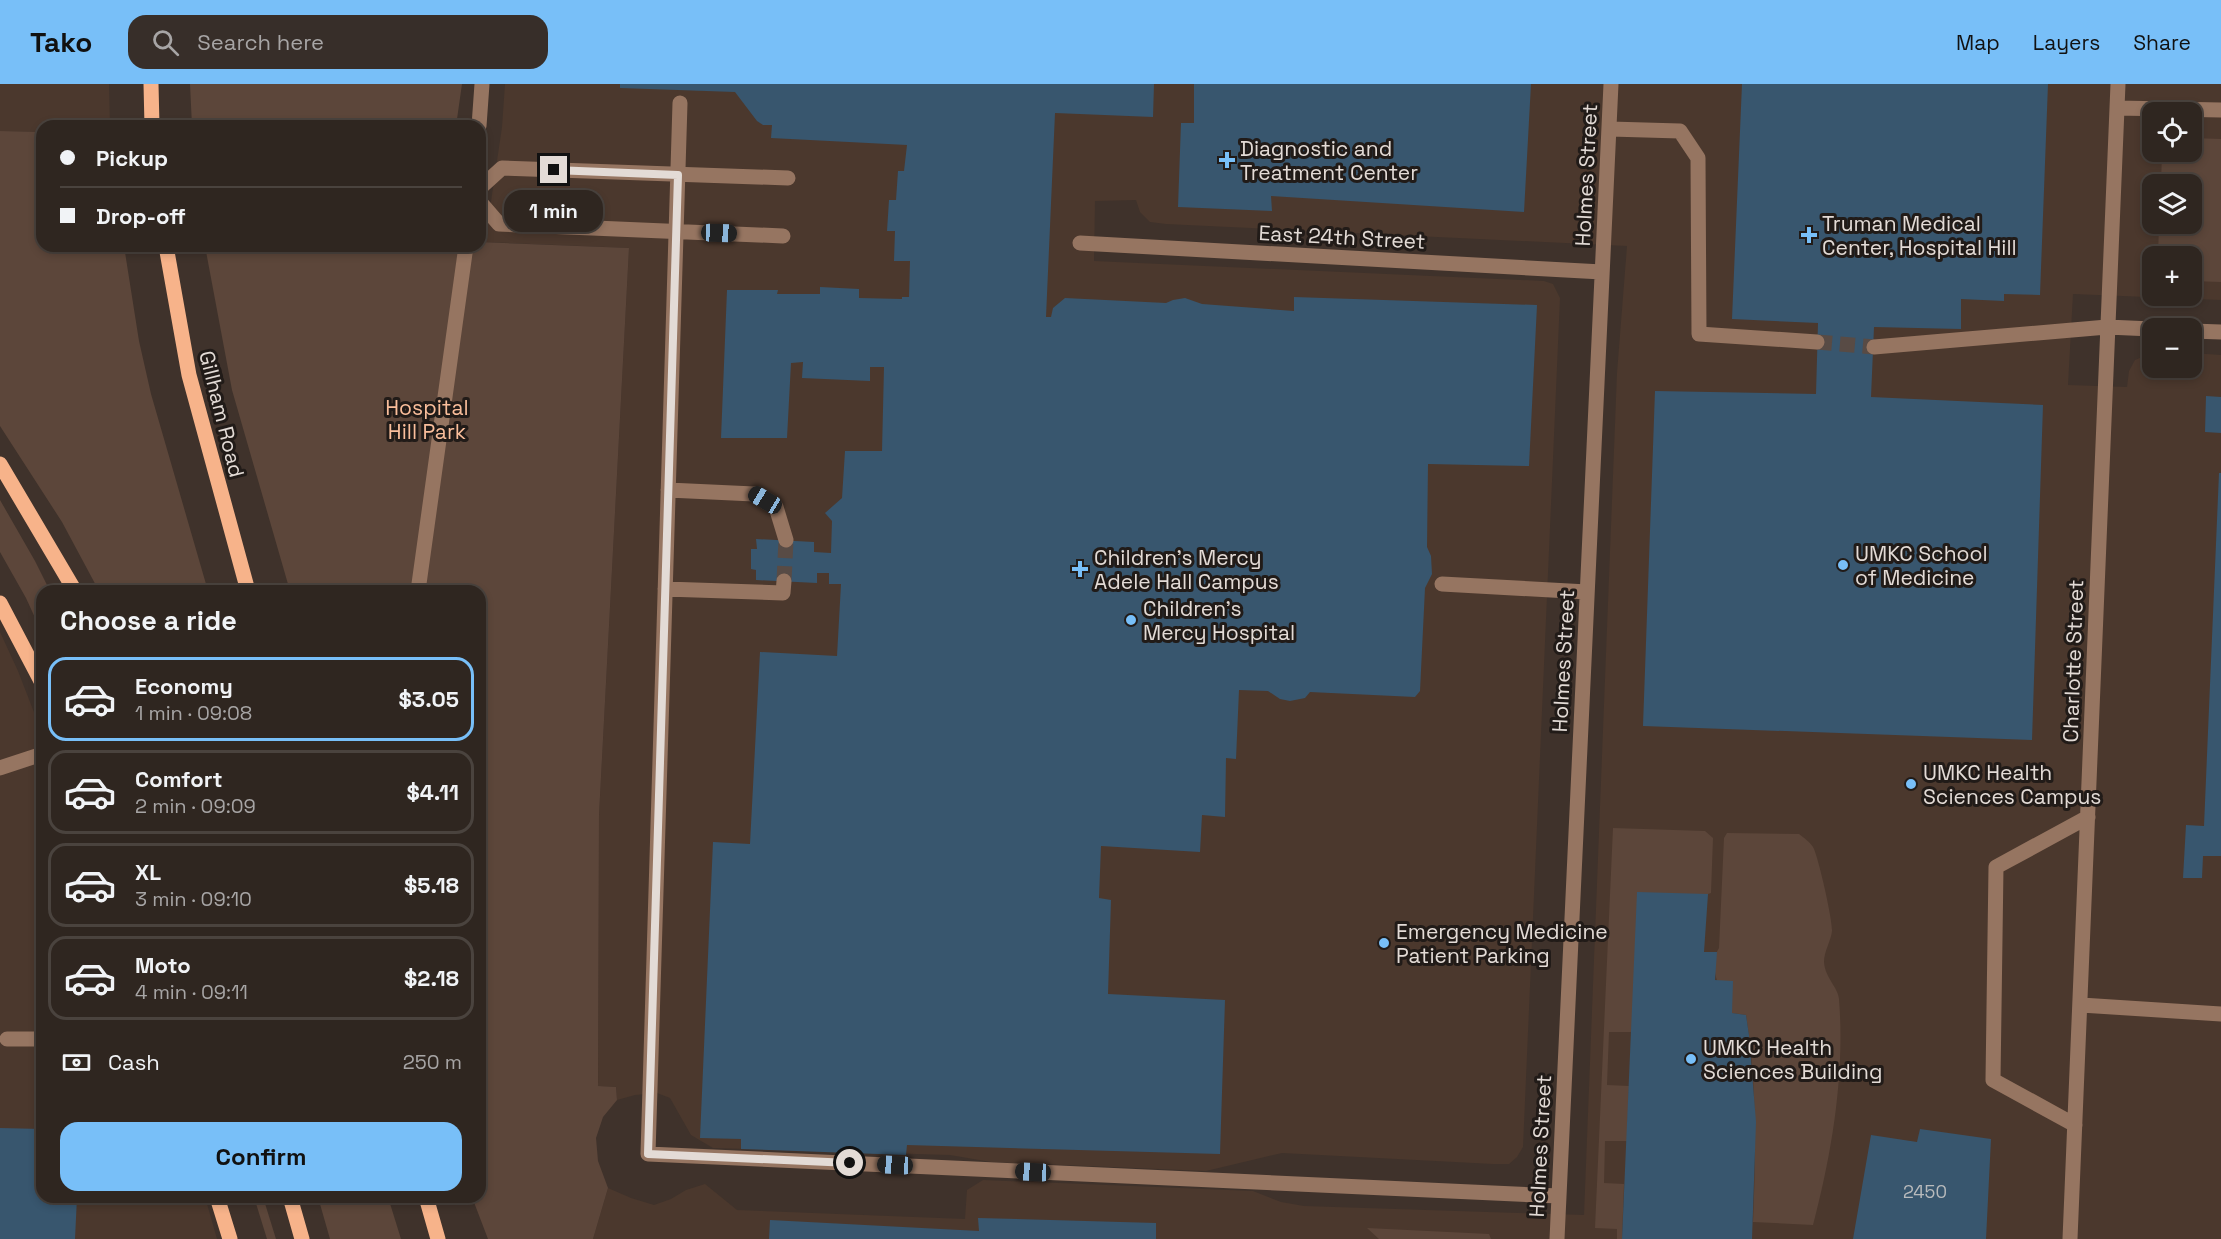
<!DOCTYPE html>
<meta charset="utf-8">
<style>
:root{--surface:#2f2620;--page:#372e29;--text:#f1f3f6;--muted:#a7a5a5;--line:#4a433e;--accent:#78bff8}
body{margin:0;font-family:"Space Grotesk",sans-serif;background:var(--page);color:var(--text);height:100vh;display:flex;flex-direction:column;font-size:22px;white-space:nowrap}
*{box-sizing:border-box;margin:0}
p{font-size:20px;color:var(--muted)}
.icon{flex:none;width:33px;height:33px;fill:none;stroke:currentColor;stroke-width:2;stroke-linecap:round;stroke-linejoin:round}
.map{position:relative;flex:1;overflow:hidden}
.sheet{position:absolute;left:36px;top:501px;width:450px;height:618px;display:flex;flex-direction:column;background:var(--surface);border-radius:18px;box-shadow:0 3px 9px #0003,0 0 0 2px var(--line)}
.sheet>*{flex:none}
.top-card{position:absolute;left:36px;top:36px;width:450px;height:132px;border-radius:18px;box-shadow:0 3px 9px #0003,0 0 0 2px var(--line);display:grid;align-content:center;height:132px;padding:0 24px;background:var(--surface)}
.tools{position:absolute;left:2142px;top:18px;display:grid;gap:12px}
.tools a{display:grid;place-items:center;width:60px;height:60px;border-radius:12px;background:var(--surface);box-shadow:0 3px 9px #0003,0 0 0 2px var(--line);font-size:30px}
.end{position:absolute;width:27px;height:27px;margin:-14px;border:8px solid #e3dbd6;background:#111;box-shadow:0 0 0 3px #111}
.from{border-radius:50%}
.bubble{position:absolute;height:42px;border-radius:18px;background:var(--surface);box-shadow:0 3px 9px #0003,0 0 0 2px var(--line);font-size:20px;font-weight:600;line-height:42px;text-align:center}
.car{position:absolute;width:18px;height:36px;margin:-18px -9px;border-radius:8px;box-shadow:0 0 4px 2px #0007;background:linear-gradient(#222 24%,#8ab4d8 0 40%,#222 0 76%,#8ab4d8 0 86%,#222 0)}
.top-card b{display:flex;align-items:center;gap:21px;height:57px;font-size:22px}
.top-card b+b{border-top:2px solid var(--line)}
.top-card i{width:15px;height:15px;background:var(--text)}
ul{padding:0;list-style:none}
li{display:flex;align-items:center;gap:18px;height:84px;margin:0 12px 9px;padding:0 12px;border:3px solid var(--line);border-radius:18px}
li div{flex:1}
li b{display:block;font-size:22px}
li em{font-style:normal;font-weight:600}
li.active{border-color:var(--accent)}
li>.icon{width:54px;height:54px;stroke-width:1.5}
h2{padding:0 24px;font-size:27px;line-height:72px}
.pay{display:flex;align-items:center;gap:15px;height:66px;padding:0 24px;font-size:22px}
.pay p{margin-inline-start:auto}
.button{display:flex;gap:12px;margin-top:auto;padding:12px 24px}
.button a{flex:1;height:69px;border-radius:18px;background:var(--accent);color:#111;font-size:24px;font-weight:600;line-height:69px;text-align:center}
header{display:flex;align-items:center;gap:36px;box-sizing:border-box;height:84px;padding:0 30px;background:var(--accent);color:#111}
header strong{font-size:28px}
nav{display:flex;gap:33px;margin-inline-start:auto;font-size:21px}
.search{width:420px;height:54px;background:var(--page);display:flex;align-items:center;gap:15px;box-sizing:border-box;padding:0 21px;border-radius:18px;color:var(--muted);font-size:22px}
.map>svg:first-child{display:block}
.built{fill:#4b382d;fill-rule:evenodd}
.green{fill:#5c463a}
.building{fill:#38566e}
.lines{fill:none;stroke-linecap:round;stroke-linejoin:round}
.minor-tunnel{stroke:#584b45;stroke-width:15;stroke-dasharray:15 8;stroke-linecap:butt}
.minor{stroke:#967561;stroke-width:15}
.major{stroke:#f7b38a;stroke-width:15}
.route{stroke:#e3dbd6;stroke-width:8}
.poi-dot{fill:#78bff8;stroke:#211b18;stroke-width:2}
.labels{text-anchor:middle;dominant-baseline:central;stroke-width:6;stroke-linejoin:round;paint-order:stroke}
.number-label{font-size:18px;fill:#b8babc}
.poi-label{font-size:21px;fill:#e3dbd6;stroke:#211b18;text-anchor:start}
.street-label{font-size:21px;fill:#e3dbd6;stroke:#211b18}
.park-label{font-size:21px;fill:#fabe9b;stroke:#211b18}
</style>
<header>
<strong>Tako</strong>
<div class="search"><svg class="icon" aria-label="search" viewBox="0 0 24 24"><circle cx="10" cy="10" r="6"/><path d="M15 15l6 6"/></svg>Search here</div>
<nav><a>Map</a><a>Layers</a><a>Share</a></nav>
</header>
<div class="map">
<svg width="2221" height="1155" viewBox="0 0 2221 1155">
<rect width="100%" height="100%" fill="#3f322b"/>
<path class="built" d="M 0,0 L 109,0 L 110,42 L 42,42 L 42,48 L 0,47 Z
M 505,0 L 2221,0 L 2221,216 L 2073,210 L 2068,301 L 2127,303 L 2129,287 L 2135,276 L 2151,269 L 2152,284 L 2192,284 L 2192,269 L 2221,271 L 2221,1155 L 593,1155 L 608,1104 L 631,1114 L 654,1121 L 671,1115 L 686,1106 L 705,1100 L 737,1126 L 965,1135 L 967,1106 L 983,1096 L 1253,1107 L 1281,1118 L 1304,1122 L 1584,1131 L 1617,289 L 1627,162 L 1166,140 L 1150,138 L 1140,128 L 1136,116 L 1095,117 L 1094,177 L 1544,197 L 1553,200 L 1560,214 L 1523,1063 L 1517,1073 L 1509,1080 L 1493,1080 L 1282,1069 L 1206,1087 L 991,1078 L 950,1071 L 713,1064 L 691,1051 L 670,1014 L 657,1009 L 635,1011 L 617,1016 L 616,1003 L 598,1002 L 599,731 L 629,164 L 485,158 L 502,43 ZM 2152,28 L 2192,28 L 2192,68 L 2152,68 ZM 2152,100 L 2192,100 L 2192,140 L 2152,140 ZM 2152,172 L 2192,172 L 2192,212 L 2152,212 Z
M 0,548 L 18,587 L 42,649 L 42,1113 L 205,1113 L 217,1155 L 0,1155 Z"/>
<path class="green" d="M 190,0 L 462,0 L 456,42 L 192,42 Z
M 0,47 L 42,48 L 42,162 L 124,162 L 139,257 L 151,310 L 208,507 L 99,507 L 62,438 L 0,342 Z
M 2192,54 L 2221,55 L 2221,198 L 2192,197 L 2192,172 L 2158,172 L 2159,140 L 2192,140 L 2192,100 L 2161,100 L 2162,68 L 2192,68 Z
M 480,158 L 629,164 L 599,731 L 598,1002 L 616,1003 L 617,1016 L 603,1033 L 596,1054 L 598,1077 L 608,1104 L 593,1155 L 488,1155 L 472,1113 L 480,1113 L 480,507 L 290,507 L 232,306 L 205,162 L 480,162 Z
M 0,416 L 35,477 L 50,507 L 42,507 L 42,549 L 26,514 L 0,468 Z
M 1613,744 L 1705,747 L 1713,754 L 1711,809 L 1708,810 L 1631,948 L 1609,948 L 1607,1001 L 1629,1002 L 1627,1057 L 1605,1057 L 1604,1099 L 1624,1100 L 1622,1155 L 1617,1155 L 1617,1145 L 1595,1144 Z
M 1727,749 L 1799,750 C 1804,754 1810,758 1813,763 C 1818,771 1833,837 1832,847 C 1831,857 1824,867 1824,878 C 1825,894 1838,903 1839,915 C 1845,990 1832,1069 1813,1141 L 1753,1138 C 1756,1068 1757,1000 1746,931 L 1732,929 C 1723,911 1706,884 1719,864 L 1724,754 Z
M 254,1113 L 263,1113 L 276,1155 L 267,1155 Z
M 318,1113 L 388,1113 L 401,1155 L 330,1155 Z
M 1367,1144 L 1489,1150 L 1491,1155 L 1379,1155 Z"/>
<path class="building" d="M 620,0 L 1154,0 L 1153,33 L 1055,29 L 1046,233 L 1051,233 L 1053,224 L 1065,214 L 1166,219 L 1173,216 L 1185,214 L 1202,220 L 1294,227 L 1294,213 L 1537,221 L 1529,382 L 1428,380 L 1427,463 L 1431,472 L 1432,490 L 1425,504 L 1420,607 L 1415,613 L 1310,608 L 1305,614 L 1290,617 L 1280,615 L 1268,607 L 1239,606 L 1236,675 L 1226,674 L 1225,733 L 1202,731 L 1200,768 L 1101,762 L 1099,814 L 1111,816 L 1108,910 L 1225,916 L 1220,1070 L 907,1061 L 906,1071 L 741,1065 L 741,1055 L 700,1054 L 713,758 L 750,760 L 760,568 L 837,572 L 841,500 L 829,500 L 829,489 L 817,489 L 817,499 L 756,496 L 756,486 L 751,485 L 751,465 L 757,465 L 756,455 L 814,458 L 814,468 L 831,469 L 832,437 L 825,429 L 842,414 L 845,367 L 882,367 L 884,283 L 870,283 L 870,297 L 802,294 L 803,278 L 791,279 L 787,354 L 721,354 L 727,206 L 778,206 L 777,210 L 820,210 L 820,203 L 859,205 L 859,214 L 902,215 L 902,213 L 909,213 L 910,177 L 894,177 L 895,147 L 887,147 L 889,116 L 896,116 L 898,87 L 904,87 L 907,61 L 771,54 L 772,41 L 763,41 L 757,37 L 735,8 L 620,4 Z
M 1194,0 L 1531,0 L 1524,128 L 1271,112 L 1272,127 L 1178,123 L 1181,39 L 1194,39 Z
M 1742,0 L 2048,0 L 2040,211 L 2004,210 L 2004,217 L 1961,215 L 1961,245 L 1874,243 L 1871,313 L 2043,321 L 2032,656 L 1643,642 L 1655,307 L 1816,310 L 1818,239 L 1732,235 Z
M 2206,312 L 2221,313 L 2221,349 L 2205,348 Z
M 2219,389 L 2221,389 L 2221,772 L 2203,772 L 2202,794 L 2183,794 L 2186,741 L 2204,742 Z
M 1637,808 L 1708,810 L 1704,868 L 1717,868 L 1715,896 L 1733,897 L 1732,929 L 1746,931 L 1749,951 L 1756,1038 L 1752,1155 L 1622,1155 Z
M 0,1044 L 42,1045 L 42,1113 L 77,1113 L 75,1155 L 0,1155 Z
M 1920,1045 L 1991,1055 L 1986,1155 L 1853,1155 L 1871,1051 L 1917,1058 Z
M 978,1134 L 1156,1139 L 1156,1155 L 769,1155 L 770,1136 L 979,1147 Z"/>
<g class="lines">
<path class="minor-tunnel" d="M 1817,258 L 1874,263
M 784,497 L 786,456"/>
<path class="minor" d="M 680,19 L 648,1070 L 1559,1112
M 2117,24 L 2221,26
M 479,42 L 482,0
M 1610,45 L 1680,47 L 1698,74 L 1699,250 L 1817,258
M 480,104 L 502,84 L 788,94
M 480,118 L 499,140 L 783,152
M 1080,159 L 1602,188
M 2192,247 L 2221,248
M 1874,263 L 2107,243 L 2152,245
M 668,406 L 754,410 L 776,423 L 786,456
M 1442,500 L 1587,508
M 665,505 L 783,509 L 784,497
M 418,507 L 466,162
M 0,684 L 42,670
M 2081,921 L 2221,930
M 7,955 L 42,955
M 2075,1041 L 1993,996 L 1996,783 L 2088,733
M 1557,1155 L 1611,0
M 2070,1155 C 2088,770 2100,385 2118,0"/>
<path class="major" d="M 151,0 L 152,42
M 166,162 L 189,291 L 248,507
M 0,380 L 75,507
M 0,519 L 42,599
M 217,1113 L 230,1155
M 290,1113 L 302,1155
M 426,1113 L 438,1155"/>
</g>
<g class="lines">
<path class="route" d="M 554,86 L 678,91 L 648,1070 L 850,1079"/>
</g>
<g class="poi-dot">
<path d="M1224 67h6v6h6v6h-6v6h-6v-6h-6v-6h6z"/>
<path d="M1806 142h6v6h6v6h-6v6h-6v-6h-6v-6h6z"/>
<circle cx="1843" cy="481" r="6"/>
<path d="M1077 476h6v6h6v6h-6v6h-6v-6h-6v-6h6z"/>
<circle cx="1131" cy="536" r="6"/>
<circle cx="1911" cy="700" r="6"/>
<circle cx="1384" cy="859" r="6"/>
<circle cx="1691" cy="975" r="6"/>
</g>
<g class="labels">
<g class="number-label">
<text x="1925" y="1107">2450</text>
</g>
<g class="poi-label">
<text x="1240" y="64">Diagnostic and<tspan x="1240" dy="24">Treatment Center</tspan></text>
<text x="1822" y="139">Truman Medical<tspan x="1822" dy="24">Center, Hospital Hill</tspan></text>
<text x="1855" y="469">UMKC School<tspan x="1855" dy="24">of Medicine</tspan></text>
<text x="1094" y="473">Children's Mercy<tspan x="1094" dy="24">Adele Hall Campus</tspan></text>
<text x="1143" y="524">Children's<tspan x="1143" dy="24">Mercy Hospital</tspan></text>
<text x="1923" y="688">UMKC Health<tspan x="1923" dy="24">Sciences Campus</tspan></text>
<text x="1396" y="847">Emergency Medicine<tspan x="1396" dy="24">Patient Parking</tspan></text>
<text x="1703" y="963">UMKC Health<tspan x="1703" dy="24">Sciences Building</tspan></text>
</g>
<g class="street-label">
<text transform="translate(1586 91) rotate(-87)">Holmes Street</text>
<text transform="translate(1342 153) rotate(3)">East 24th Street</text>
<text transform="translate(222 330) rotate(76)">Gillham Road</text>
<text transform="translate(1563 577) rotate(-87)">Holmes Street</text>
<text transform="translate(2073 577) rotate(-88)">Charlotte Street</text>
<text transform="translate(1540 1062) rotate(-87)">Holmes Street</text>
</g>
<g class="park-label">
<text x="427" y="323">Hospital<tspan x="427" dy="24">Hill Park</tspan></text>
</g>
</g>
</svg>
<div class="tools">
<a><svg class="icon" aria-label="locate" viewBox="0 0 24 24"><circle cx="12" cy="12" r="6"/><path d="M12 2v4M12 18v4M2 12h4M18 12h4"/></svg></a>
<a><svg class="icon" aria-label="layers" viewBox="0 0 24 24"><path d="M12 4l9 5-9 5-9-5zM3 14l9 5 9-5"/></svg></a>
<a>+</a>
<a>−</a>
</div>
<i class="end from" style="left:850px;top:1079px"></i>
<i class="end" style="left:554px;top:86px"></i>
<div class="bubble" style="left:504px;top:106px;width:99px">1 min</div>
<i class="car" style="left:719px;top:149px;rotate:92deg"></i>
<i class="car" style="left:765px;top:416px;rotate:301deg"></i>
<i class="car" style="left:895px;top:1081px;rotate:273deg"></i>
<i class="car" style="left:1033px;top:1088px;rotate:273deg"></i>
<div class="top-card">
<b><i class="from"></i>Pickup</b>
<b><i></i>Drop-off</b>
</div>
<section class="sheet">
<h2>Choose a ride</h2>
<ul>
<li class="active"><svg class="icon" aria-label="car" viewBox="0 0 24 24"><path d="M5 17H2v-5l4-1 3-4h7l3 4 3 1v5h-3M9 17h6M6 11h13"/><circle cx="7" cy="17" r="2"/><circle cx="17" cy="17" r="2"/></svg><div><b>Economy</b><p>1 min · 09:08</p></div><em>$3.05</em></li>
<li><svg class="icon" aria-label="car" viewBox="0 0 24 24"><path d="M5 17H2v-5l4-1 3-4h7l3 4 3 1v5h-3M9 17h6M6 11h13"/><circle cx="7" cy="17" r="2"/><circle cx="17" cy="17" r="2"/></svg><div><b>Comfort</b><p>2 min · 09:09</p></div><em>$4.11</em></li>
<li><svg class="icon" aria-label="car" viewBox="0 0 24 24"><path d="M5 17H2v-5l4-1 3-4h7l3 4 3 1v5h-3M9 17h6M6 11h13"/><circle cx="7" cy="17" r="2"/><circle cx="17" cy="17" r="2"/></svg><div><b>XL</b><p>3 min · 09:10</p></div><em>$5.18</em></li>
<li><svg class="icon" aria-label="car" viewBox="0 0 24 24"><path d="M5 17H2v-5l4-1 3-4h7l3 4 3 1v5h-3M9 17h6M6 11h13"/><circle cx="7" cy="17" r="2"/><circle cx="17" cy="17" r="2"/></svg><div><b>Moto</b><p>4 min · 09:11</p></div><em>$2.18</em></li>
</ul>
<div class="pay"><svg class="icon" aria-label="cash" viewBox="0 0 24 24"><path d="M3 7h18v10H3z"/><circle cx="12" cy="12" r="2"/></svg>Cash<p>250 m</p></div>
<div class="button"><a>Confirm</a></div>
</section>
</div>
